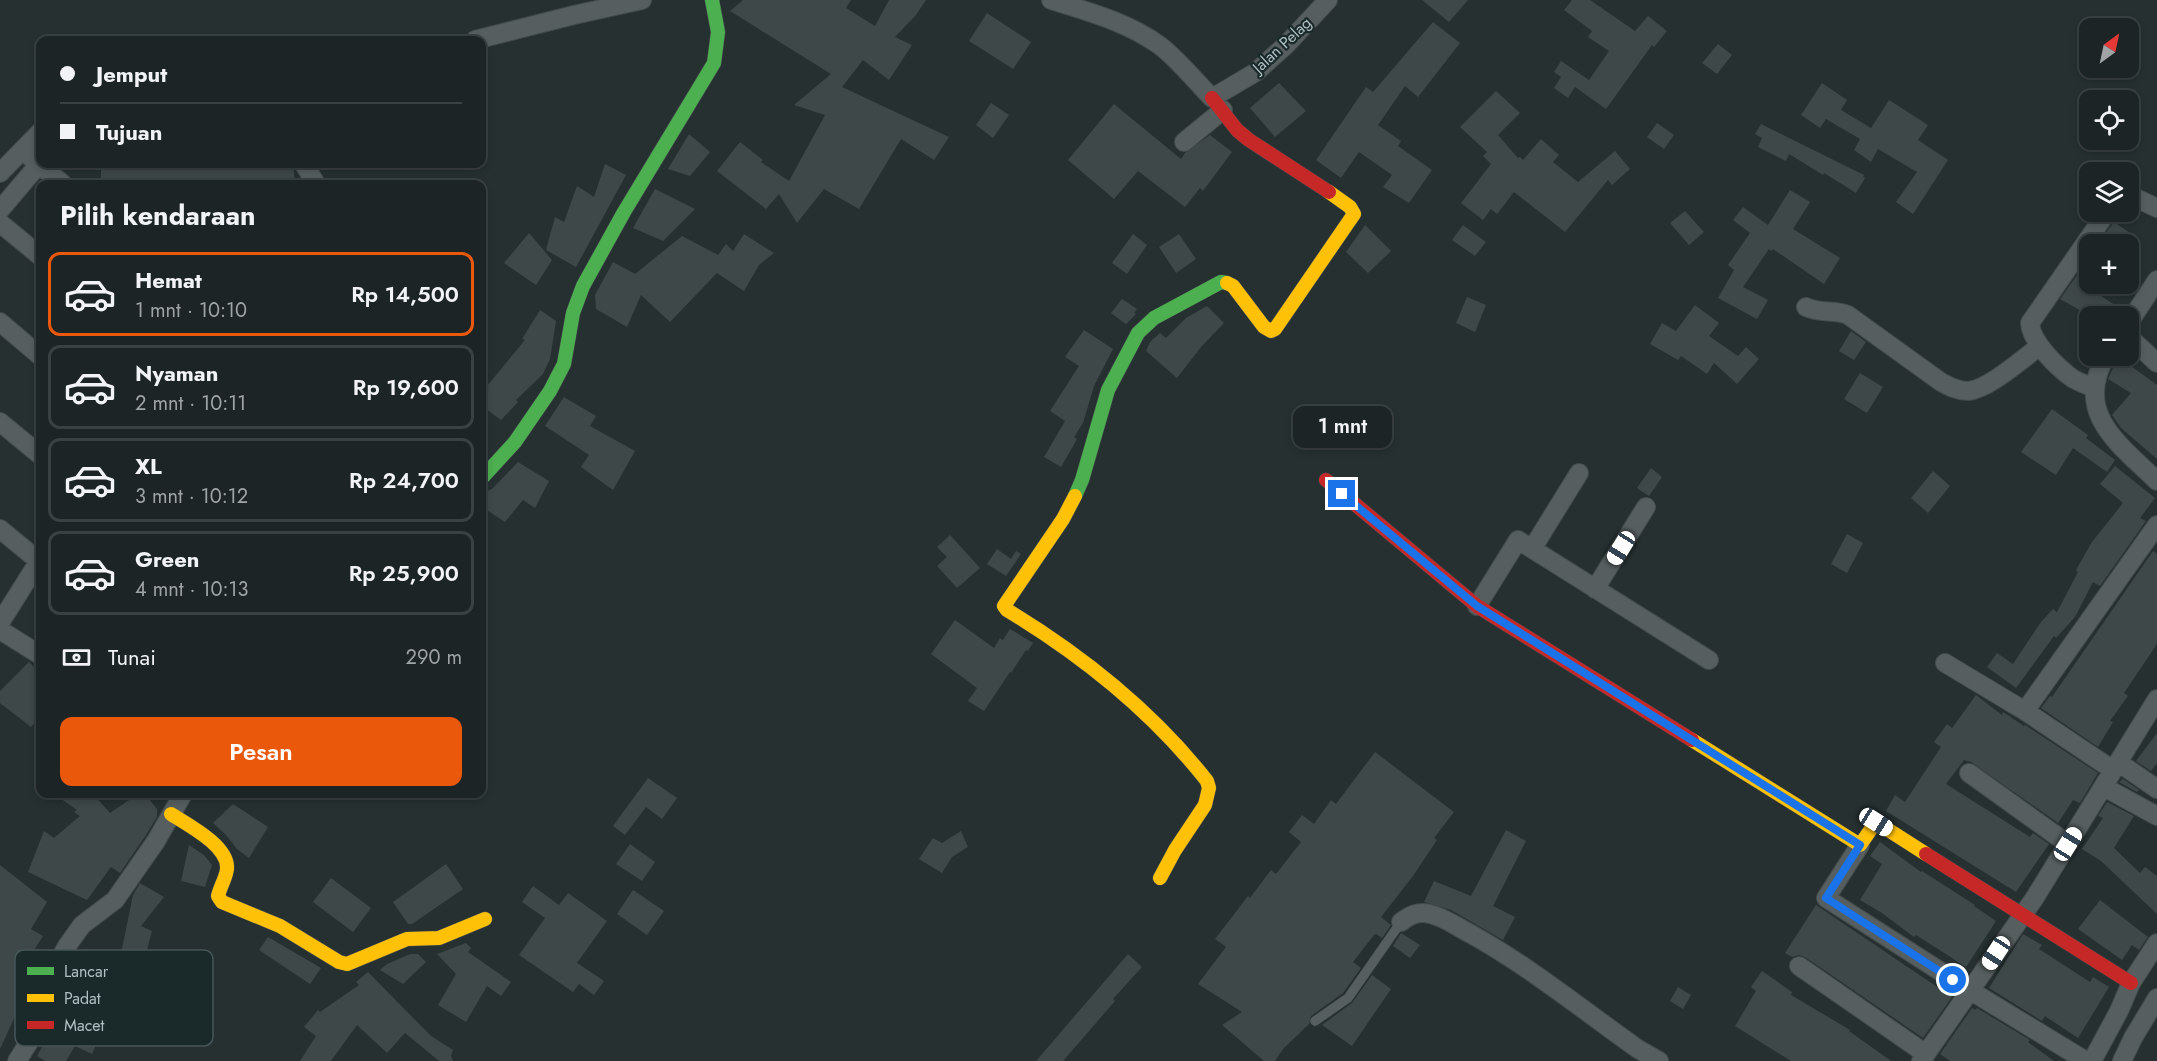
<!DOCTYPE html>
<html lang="id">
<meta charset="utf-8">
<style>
:root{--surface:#1c2425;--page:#252c2d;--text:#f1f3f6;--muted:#a0a4a7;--line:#3a4142;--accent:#ea580c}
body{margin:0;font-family:Jost,sans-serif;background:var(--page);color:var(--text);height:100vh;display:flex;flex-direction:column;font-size:22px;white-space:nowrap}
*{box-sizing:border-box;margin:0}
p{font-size:20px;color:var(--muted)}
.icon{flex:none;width:33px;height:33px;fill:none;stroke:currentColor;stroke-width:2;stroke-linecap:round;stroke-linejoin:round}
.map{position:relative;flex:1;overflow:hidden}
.sheet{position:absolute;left:36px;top:180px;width:450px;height:618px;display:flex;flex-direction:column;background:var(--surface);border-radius:12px;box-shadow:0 3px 9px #0003,0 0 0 2px var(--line)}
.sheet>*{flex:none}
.banner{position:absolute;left:36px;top:36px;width:450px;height:132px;border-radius:12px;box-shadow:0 3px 9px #0003,0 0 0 2px var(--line);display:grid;align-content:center;height:132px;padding:0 24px;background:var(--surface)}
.needle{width:39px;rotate:33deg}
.tools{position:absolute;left:2079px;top:18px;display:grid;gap:12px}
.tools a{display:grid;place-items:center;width:60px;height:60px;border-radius:12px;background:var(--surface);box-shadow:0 3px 9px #0003,0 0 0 2px var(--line);font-size:30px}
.end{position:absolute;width:27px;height:27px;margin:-14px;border:8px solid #1a73e8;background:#fff;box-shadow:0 0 0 3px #fff}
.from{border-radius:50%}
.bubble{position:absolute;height:42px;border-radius:12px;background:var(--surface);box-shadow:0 3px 9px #0003,0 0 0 2px var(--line);font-size:20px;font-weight:600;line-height:42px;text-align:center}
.car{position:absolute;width:18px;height:36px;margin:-18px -9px;border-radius:8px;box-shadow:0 0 4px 2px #0007;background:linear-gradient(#fff 24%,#345 0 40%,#fff 0 76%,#345 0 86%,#fff 0)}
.banner b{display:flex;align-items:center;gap:21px;height:57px;font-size:22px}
.banner b+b{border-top:2px solid var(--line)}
.banner i{width:15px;height:15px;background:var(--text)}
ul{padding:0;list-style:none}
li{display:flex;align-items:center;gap:18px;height:84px;margin:0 12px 9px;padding:0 12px;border:3px solid var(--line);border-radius:12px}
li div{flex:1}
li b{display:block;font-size:22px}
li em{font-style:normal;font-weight:600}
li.current{border-color:var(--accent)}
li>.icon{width:54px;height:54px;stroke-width:1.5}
h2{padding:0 24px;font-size:27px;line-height:72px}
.pay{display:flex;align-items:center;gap:15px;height:66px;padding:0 24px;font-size:22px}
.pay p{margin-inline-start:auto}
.action{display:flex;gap:12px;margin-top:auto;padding:12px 24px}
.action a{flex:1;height:69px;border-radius:12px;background:var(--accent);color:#fff;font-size:24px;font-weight:600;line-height:69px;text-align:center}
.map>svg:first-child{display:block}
.building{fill:#3f4849}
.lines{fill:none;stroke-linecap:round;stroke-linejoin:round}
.lane-casing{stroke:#444b4c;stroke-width:10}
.street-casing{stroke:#444b4c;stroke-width:20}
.fast-casing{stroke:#444b4c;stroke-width:15}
.slow-casing{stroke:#444b4c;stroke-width:15}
.jam-casing{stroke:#444b4c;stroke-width:15}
.lane{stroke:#565e5f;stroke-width:9}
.street{stroke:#565e5f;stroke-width:18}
.fast{stroke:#4caf50;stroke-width:14}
.slow{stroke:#ffc107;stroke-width:14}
.jam{stroke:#c62828;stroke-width:14}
.route{stroke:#1a73e8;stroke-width:8}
.labels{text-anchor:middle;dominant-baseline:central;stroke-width:4.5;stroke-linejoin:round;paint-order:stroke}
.street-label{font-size:16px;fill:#afc0c3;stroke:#1a292a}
.key{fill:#1a292a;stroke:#475658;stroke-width:1.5}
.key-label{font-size:16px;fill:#afc0c3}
</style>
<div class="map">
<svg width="2157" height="1061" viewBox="0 0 2157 1061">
<rect width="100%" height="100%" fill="#263031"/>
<path class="building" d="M 743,0 L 851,0 L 846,8 L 875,26 L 889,0 L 926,0 L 916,15 L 895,37 L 912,45 L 889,80 L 863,60 L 842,87 L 949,137 L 934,160 L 901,139 L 859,209 L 824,189 L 797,223 L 779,194 L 766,209 L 717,171 L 740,142 L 763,160 L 761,162 L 789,181 L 825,115 L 794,105 L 831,74 L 730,11 Z
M 1422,0 L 1468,0 L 1449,22 Z
M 1572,0 L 1590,0 L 1635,31 L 1648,16 L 1667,31 L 1654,47 L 1652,45 L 1606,109 L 1575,87 L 1568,98 L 1554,88 L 1561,77 L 1554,72 L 1561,61 L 1589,80 L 1609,51 L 1588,37 L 1592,31 L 1564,10 Z
M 987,13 L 1031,42 L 1013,69 L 969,41 Z
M 1433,22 L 1460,43 L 1418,97 L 1405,86 L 1378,125 L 1401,141 L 1398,146 L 1432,170 L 1409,203 L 1383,187 L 1392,175 L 1359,152 L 1341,178 L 1316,160 L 1366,87 L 1373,92 Z
M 1718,44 L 1732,55 L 1717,74 L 1702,63 Z
M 1279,83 L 1306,111 L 1275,137 L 1250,108 Z
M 1822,83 L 1847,100 L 1841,110 L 1871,128 L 1889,100 L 1928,125 L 1918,140 L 1948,160 L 1913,214 L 1896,202 L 1917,172 L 1878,149 L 1871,162 L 1854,150 L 1860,139 L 1826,119 L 1820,128 L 1801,115 Z
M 1496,91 L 1520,113 L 1498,135 L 1518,158 L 1520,157 L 1523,160 L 1541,139 L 1559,155 L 1553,162 L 1578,182 L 1615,151 L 1630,169 L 1612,185 L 1608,180 L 1565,232 L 1514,192 L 1497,214 L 1491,209 L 1483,220 L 1461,203 L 1491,164 L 1483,156 L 1487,152 L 1460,127 Z
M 991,103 L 1009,115 L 993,138 L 976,125 Z
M 1114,104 L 1181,159 L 1185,153 L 1210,135 L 1232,152 L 1203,191 L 1200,188 L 1185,207 L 1138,171 L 1114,199 L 1068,160 Z
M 1657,123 L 1674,135 L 1664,149 L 1647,137 Z
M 1761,124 L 1864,175 L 1863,177 L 1865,178 L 1856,193 L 1824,173 L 1823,175 L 1789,154 L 1786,161 L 1758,147 L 1762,138 L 1755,134 Z
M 689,134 L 710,152 L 690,176 L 668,169 Z
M 293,164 L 295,184 L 101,184 L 101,166 L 174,167 Z
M 605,164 L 626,175 L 576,267 L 546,250 L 555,217 L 564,222 L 577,186 L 594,197 Z
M 655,189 L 695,209 L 663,241 L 633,228 Z
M 1790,190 L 1810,202 L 1793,229 L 1840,258 L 1824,284 L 1773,249 L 1771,251 L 1769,249 L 1743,287 L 1768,300 L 1757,319 L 1718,298 L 1734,270 L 1728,265 L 1750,233 L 1733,220 L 1743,207 L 1768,225 Z
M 1685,211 L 1704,232 L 1689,245 L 1670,223 Z
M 2114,222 L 2130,233 L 2123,244 L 2111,244 L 2102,238 Z
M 1365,225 L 1391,251 L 1368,273 L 1346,252 Z
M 1463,225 L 1486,242 L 1475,256 L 1452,240 Z
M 529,233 L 552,260 L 536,285 L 504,263 Z
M 744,234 L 774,253 L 759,265 L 744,291 L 717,273 L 670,322 L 641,295 L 627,327 L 596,309 L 595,295 L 613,262 L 635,274 L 682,236 L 718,255 L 726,244 L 733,251 Z
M 1133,234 L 1147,245 L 1127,274 L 1112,263 Z
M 1179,234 L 1196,259 L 1176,273 L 1159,247 Z
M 2090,257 L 2090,284 L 2101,284 L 2095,292 L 2118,307 L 2112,316 L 2090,316 L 2060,299 Z
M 1467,297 L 1486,305 L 1475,332 L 1456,323 Z
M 1122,299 L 1137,309 L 1134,313 L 1136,314 L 1126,324 L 1111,313 Z
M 1695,305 L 1719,323 L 1709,336 L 1738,356 L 1746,347 L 1759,359 L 1737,384 L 1714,363 L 1707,374 L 1681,356 L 1678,360 L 1650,344 L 1662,323 L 1676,331 Z
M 1207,306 L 1224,323 L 1201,347 L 1177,378 L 1146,351 L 1150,342 L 1160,333 L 1166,338 L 1186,318 Z
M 540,310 L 556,321 L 550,359 L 543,374 L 516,400 L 518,402 L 501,420 L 482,406 L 482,392 L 525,340 L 522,339 Z
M 1084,330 L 1113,349 L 1094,386 L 1083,423 L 1074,437 L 1077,439 L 1061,467 L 1044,457 L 1065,421 L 1050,411 L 1079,366 L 1065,357 Z
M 1851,331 L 1866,342 L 1854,360 L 1839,351 Z
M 2118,356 L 2125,356 L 2134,361 L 2131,366 L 2157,385 L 2157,459 L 2121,428 L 2112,415 L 2131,393 L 2108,379 Z
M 1860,373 L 1883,387 L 1867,413 L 1844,399 Z
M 564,397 L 596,416 L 590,426 L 635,451 L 613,490 L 581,467 L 589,455 L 545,426 Z
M 2052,409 L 2088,435 L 2086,438 L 2115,460 L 2107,472 L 2073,448 L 2056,475 L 2021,452 Z
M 518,462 L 549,481 L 535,508 L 523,500 L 505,522 L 482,507 L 482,493 L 492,489 Z
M 2115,466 L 2155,498 L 2140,518 L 2146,521 L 2100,586 L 2093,582 L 2075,617 L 2056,638 L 2054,636 L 2016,688 L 1987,667 L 1997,653 L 2013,664 L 2041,622 L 2053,609 L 2057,612 L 2078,572 L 2076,570 L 2092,542 L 2123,503 L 2100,484 Z
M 1651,468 L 1662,477 L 1649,496 L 1637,488 Z
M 1933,471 L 1950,486 L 1928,513 L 1911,498 Z
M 1847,534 L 1863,543 L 1847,573 L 1831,564 Z
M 950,535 L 980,568 L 957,588 L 937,566 L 947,557 L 937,547 Z
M 997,549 L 1011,559 L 1016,551 L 1021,554 L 1006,576 L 987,564 Z
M 2153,551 L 2157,554 L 2157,644 L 2124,693 L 2128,696 L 2110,721 L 2113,722 L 2098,747 L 2041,708 L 2050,696 L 2052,697 Z
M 955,620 L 994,648 L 1000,638 L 1003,640 L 1010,629 L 1033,643 L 1028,651 L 1026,650 L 1011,673 L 1010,672 L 984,711 L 968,701 L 977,688 L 931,654 Z
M 29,662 L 40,673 L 40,717 L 31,727 L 0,703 L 0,691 Z
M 1976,695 L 2002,715 L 2003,712 L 2024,726 L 2025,725 L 2098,773 L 2080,803 L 2073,800 L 2058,823 L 1971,762 L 1964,760 L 1946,784 L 2030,837 L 2033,833 L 2049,844 L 2016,892 L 1886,811 L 1895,795 L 1905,802 L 1941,747 L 1934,742 L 1947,724 L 1952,728 Z
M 2157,733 L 2157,763 L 2151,771 L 2136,761 Z
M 1375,752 L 1454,812 L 1434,838 L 1437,840 L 1413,876 L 1381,917 L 1391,925 L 1382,938 L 1376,934 L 1374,935 L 1353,962 L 1361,968 L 1343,993 L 1311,1016 L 1309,1024 L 1283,1049 L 1275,1061 L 1264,1061 L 1222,1025 L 1242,1012 L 1198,984 L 1226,947 L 1215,939 L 1248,896 L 1250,898 L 1271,870 L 1276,874 L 1301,842 L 1289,832 L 1302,815 L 1314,824 L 1331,800 L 1336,804 Z
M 648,778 L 677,798 L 662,819 L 646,807 L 625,835 L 613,826 Z
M 2123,779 L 2139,790 L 2137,792 L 2119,782 Z
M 54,794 L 93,794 L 110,813 L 138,794 L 145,794 L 157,809 L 157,817 L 146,835 L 120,873 L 111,867 L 87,900 L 28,872 L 44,831 L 54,838 L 80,816 L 74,812 L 77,810 Z
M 2107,802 L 2134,816 L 2114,848 L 2140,873 L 2145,867 L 2157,876 L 2157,914 L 2101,861 L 2082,849 L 2103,818 L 2098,816 Z
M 233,804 L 268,827 L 249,858 L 237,849 L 226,835 L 213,823 Z
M 1506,830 L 1526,841 L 1493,906 L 1515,917 L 1503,940 L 1451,910 L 1424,902 L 1434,881 L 1471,896 Z
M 961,831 L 968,847 L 952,857 L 942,873 L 919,859 L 933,838 L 942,843 Z
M 1880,842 L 1921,872 L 1922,871 L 1975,905 L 1974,906 L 1996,921 L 1966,967 L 1916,935 L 1914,937 L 1882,913 L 1860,900 L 1882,864 L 1870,856 Z
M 630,844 L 655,862 L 642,881 L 616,864 Z
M 189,845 L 204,855 L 212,865 L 205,887 L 181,881 Z
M 446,864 L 463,889 L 412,924 L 408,924 L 393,902 Z
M 0,865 L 47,902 L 31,929 L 43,936 L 34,950 L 50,961 L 49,975 L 39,989 L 32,985 L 24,1014 L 17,1012 L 0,1049 Z
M 331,878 L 371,908 L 353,932 L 313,902 Z
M 140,883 L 164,897 L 141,926 L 152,931 L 135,995 L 115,983 L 133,895 Z
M 533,886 L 559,905 L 568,893 L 607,921 L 577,963 L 604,981 L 594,995 L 579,984 L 573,992 L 519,955 L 545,918 L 522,902 Z
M 633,890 L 664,911 L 647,935 L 617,914 Z
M 2100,900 L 2148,937 L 2139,950 L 2132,945 L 2122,960 L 2078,929 Z
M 1816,905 L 1952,997 L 1923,1038 L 1805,957 L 1799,955 L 1792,957 L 1785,953 Z
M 1401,933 L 1420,945 L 1410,958 L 1393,946 Z
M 2023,934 L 2042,945 L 2039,949 L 2090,982 L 2093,977 L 2109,987 L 2078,1038 L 2045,1016 L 2042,1021 L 1989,988 Z
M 268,937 L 321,968 L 310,984 L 259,950 Z
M 466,943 L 471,948 L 468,952 L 511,982 L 501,996 L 487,986 L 466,1022 L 438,1005 L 456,974 L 437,954 Z
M 410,954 L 418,954 L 426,962 L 403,984 L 380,970 L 387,964 Z
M 1128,954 L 1142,967 L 1113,999 L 1115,1001 L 1063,1061 L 1036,1061 Z
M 1762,971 L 1792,992 L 1791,995 L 1850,1030 L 1849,1031 L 1891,1061 L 1791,1061 L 1735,1026 L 1756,991 L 1751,987 Z
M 368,972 L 431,1036 L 453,1050 L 451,1056 L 453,1061 L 439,1061 L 405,1033 L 387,1053 L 357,1025 L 331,1061 L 300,1061 L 316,1036 L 304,1027 L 318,1010 L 320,1012 L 359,985 L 356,982 Z
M 1372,975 L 1391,989 L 1352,1046 L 1322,1025 L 1352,1003 Z
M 74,983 L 101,996 L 85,1029 L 100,1036 L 92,1054 L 75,1046 L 66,1061 L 45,1061 L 37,1056 L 60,1015 Z
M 1678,987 L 1691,995 L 1683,1009 L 1670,1001 Z
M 1972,1008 L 1975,1010 L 1977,1008 L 2030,1040 L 2028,1042 L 2054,1061 L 1950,1061 L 1940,1054 Z"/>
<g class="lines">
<defs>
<path id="lane" d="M 1315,1021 L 1348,998 L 1401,922"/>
<path id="street" d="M 1051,0 C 1089,12 1127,22 1159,45 C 1176,57 1197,83 1212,98 L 1256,72 L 1287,44 L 1328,0
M 475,40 L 574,15 L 642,0
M 1184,142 L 1223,110
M 30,157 L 63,184
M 304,164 L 316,184
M 0,173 L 40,132
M 2128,198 L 2138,199 L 2157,208
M 0,210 L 40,163
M 0,223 L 40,256
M 1806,307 C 1820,314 1835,309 1848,315 L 1941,382 C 1950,387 1958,391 1968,391 C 1989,389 2022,359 2040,346
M 0,322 L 40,356
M 2128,324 L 2157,280
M 2128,336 L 2157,363
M 2106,356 C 2073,413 2119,444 2157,481
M 2094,388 C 2087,385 2078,382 2072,378 C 2057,367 2031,342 2030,323 L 2107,212
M 0,422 L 40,455
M 0,529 L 40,562
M 1532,549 L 1579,473
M 1595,589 L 1646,507
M 1477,606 L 1518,540 L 1709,660
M 0,623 L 39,561
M 0,630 L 40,655
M 1945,663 L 2025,711 L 2113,770
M 2025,711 L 2157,525
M 2118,762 L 2157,789
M 1969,773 L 2068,844
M 2104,787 L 2157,816
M 1860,845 L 1826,898 L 1971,991 L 2086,1061
M 1401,922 C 1410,915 1418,911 1430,914 C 1444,917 1459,928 1471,934 C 1530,967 1583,1010 1638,1049 L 1659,1061
M 1799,966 L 1926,1054
M 17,1061 L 50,1009 L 60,981 L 61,957 L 67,946 L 82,925 L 115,900 L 156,841 L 183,794
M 1921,1061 L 2034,899 L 2157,699
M 2092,1061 L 2119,1011 L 2131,983 L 2157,943
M 2122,1061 L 2133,1038 L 2157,998"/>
<path id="fast" d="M 482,478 L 515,442 L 550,391 L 564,364 L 573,313 L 583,286 L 624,212 L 714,63 L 718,32 L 712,0
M 1075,496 L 1082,480 L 1108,390 L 1138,333 L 1154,318 L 1221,282 L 1227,283"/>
<path id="slow" d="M 1227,283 L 1233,286 L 1264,327 L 1271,331 L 1275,329 L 1354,214 L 1350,207 L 1329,192
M 1075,496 L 1063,519 L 1004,606 L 1007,610 C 1083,656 1152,711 1207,781 L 1209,788 L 1205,805 L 1175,850 L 1160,878
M 1692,740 L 1860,845 L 1876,822 L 1926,854
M 171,814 C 188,825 229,846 227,869 C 226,878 220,887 218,896 L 222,902 L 280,926 L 339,962 L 347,964 L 407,939 L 439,938 L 485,919"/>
<path id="jam" d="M 1212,98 L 1237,130 L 1249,140 L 1329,192
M 1326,480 L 1477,606 L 1692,740
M 1926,854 L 2131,983"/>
</defs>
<use href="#lane" class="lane-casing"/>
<use href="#street" class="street-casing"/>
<use href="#fast" class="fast-casing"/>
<use href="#slow" class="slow-casing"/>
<use href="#jam" class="jam-casing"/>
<use href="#lane" class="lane"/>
<use href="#street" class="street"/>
<use href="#fast" class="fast"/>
<use href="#slow" class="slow"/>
<use href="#jam" class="jam"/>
</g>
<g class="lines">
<path class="route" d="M 1342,494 L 1477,606 L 1860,845 L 1826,898 L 1953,980"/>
</g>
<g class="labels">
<g class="street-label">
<text transform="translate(1282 45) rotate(-43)">Jalan Pelag</text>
</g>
</g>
<rect x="15" y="950" width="198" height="96" rx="9" class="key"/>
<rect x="27" y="967" width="27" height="8" fill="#4caf50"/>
<rect x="27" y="994" width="27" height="8" fill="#ffc107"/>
<rect x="27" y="1021" width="27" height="8" fill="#c62828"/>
<g class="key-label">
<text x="64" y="977">Lancar</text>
<text x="64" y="1004">Padat</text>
<text x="64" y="1031">Macet</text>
</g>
</svg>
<div class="tools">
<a><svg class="needle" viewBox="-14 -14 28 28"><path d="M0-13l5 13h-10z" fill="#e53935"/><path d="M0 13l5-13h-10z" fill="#a0a4a7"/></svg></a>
<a><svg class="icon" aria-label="locate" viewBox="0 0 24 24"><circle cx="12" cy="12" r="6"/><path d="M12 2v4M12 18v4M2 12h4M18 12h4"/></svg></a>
<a><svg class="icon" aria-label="layers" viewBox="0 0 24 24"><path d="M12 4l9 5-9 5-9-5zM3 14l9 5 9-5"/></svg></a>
<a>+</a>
<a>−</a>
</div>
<i class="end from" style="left:1953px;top:980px"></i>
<i class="end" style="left:1342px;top:494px"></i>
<div class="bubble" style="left:1293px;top:406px;width:99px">1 mnt</div>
<i class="car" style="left:1621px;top:548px;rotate:212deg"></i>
<i class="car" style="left:1876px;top:822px;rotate:122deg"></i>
<i class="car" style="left:2068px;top:844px;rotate:32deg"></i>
<i class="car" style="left:1996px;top:953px;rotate:213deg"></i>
<div class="banner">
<b><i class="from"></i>Jemput</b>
<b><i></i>Tujuan</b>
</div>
<section class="sheet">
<h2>Pilih kendaraan</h2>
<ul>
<li class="current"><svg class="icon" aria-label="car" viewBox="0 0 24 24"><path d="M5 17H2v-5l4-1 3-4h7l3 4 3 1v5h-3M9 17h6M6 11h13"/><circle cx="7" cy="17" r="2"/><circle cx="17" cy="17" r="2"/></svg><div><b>Hemat</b><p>1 mnt · 10:10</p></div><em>Rp 14,500</em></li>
<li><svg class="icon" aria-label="car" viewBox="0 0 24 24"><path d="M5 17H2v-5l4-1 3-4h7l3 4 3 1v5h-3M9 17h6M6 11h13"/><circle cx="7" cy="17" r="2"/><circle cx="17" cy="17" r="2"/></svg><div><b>Nyaman</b><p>2 mnt · 10:11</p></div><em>Rp 19,600</em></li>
<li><svg class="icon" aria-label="car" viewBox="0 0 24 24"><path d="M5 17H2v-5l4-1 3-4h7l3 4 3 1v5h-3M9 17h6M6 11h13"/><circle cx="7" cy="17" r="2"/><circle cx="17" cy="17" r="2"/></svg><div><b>XL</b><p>3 mnt · 10:12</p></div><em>Rp 24,700</em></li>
<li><svg class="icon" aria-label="car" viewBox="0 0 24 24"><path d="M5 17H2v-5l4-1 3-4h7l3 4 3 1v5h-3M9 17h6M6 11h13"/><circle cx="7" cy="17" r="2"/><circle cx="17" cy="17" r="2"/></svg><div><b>Green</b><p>4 mnt · 10:13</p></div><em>Rp 25,900</em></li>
</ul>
<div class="pay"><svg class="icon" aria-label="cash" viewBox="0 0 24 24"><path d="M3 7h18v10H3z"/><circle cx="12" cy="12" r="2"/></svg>Tunai<p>290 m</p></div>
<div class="action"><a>Pesan</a></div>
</section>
</div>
